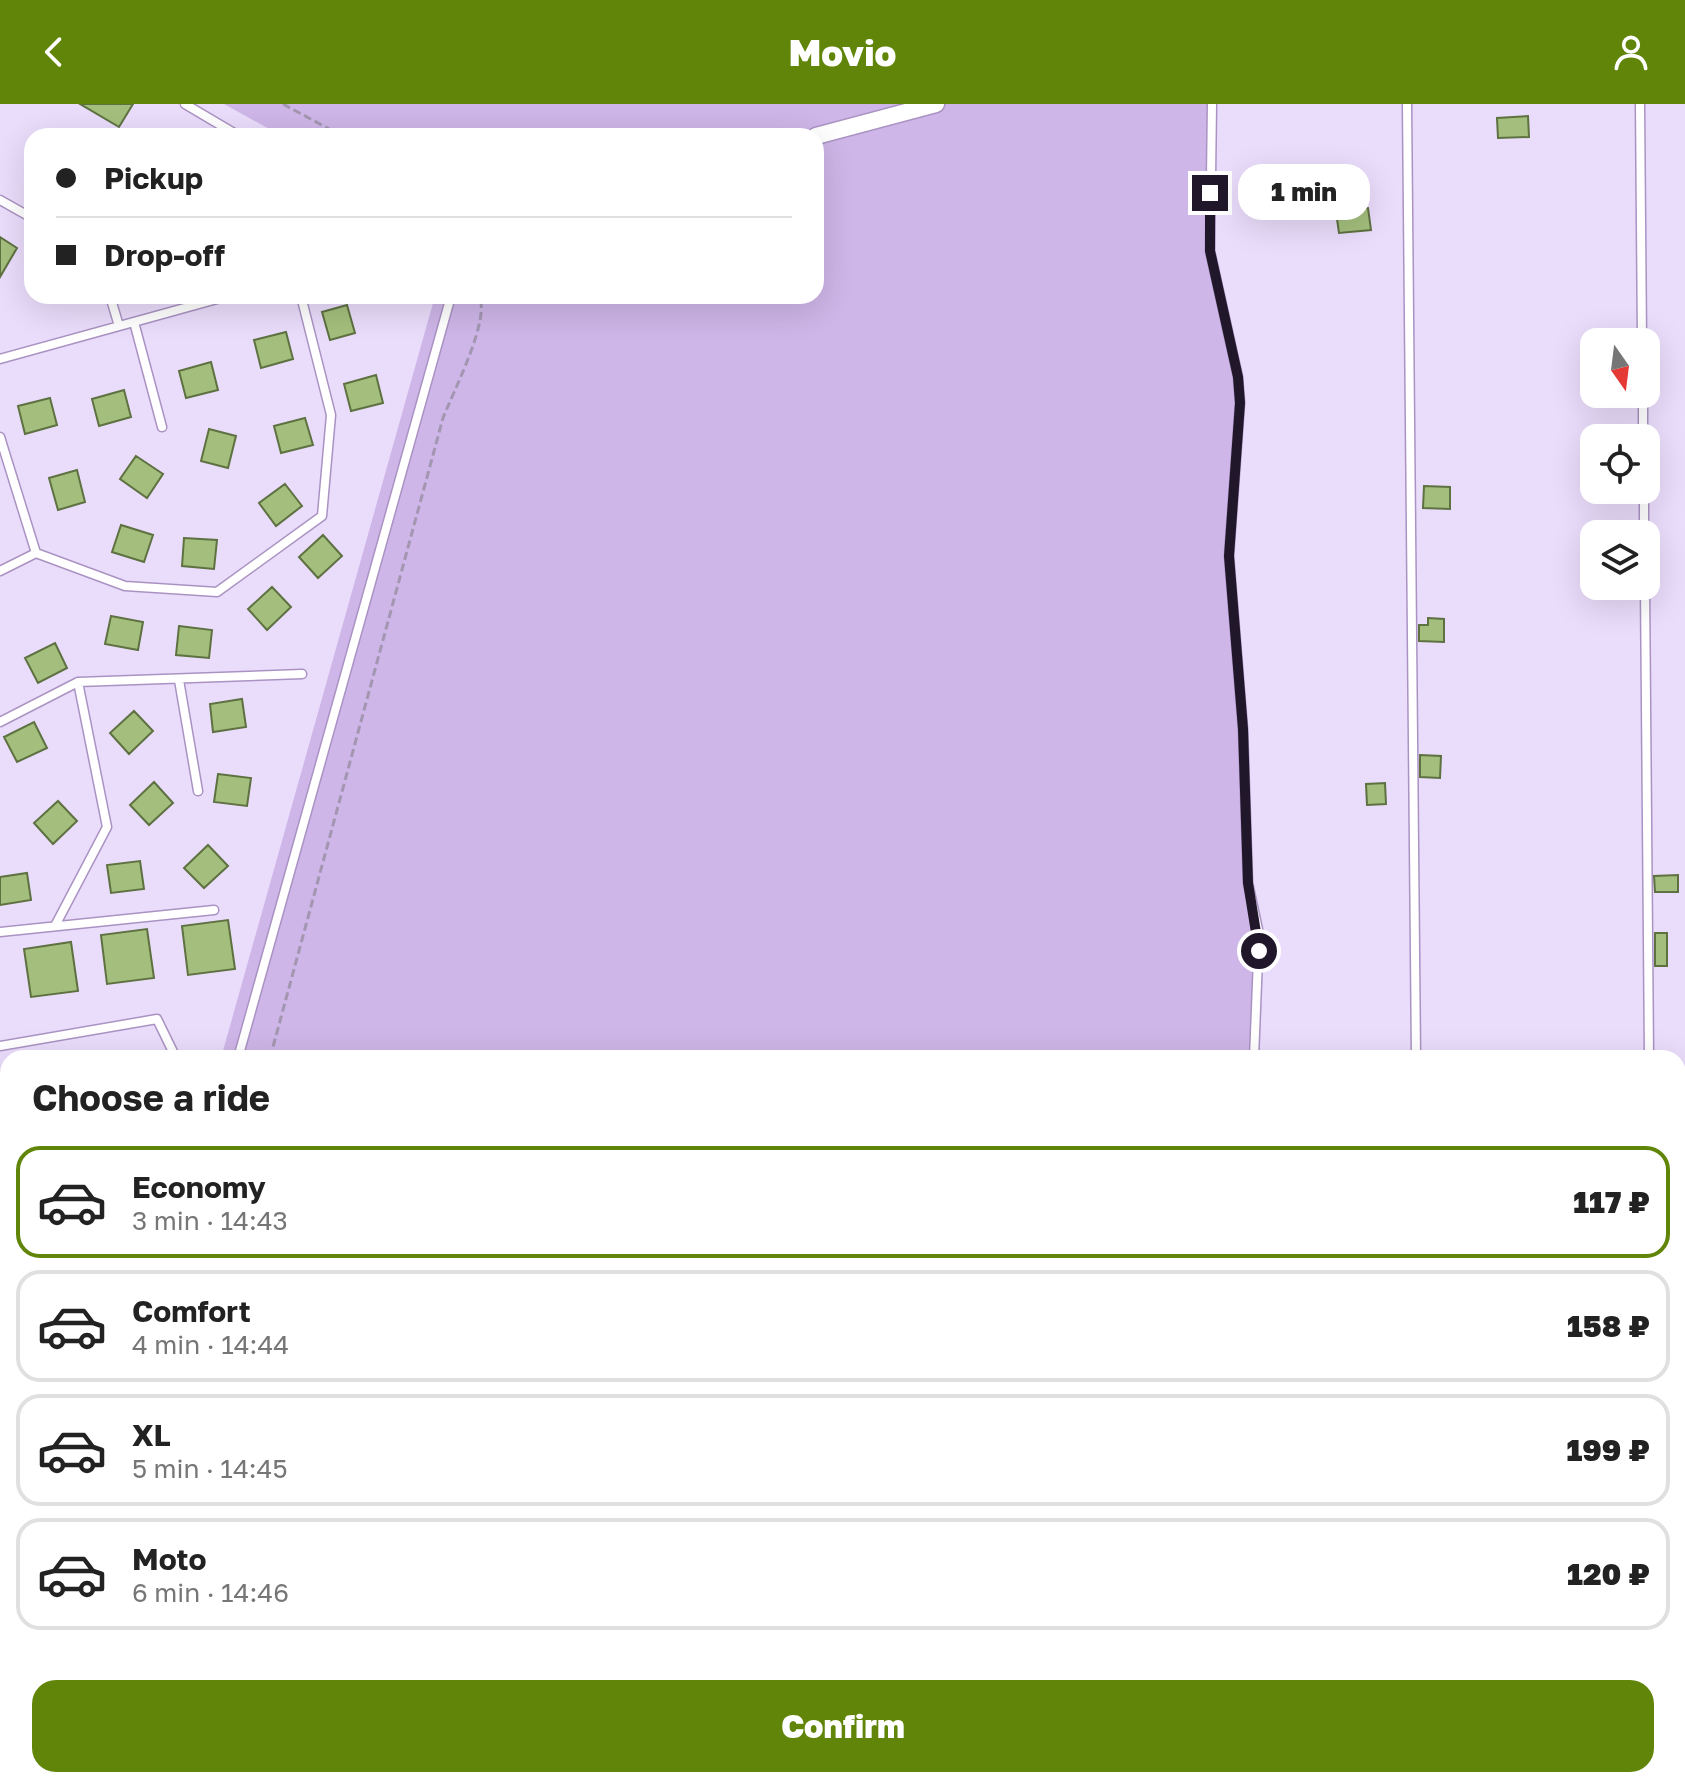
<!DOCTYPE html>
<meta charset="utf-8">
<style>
:root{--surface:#fff;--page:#f6f6f6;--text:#222;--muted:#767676;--line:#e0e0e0;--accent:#608508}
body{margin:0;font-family:"Golos Text",sans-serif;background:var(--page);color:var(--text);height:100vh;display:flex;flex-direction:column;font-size:30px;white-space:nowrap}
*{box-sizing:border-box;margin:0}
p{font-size:26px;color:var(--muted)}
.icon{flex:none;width:44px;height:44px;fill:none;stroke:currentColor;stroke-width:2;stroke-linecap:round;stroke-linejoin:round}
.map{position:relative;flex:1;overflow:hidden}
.panel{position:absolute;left:0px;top:946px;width:1686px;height:738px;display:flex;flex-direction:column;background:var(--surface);border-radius:24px 24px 0 0;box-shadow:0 8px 32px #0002}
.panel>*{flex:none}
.guide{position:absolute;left:24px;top:24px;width:800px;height:176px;border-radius:24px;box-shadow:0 8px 32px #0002;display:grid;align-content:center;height:176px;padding:0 32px;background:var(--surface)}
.needle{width:52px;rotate:166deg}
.buttons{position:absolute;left:1580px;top:224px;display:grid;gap:16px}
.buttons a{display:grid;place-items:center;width:80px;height:80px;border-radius:16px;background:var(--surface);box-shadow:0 8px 32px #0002;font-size:40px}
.end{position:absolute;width:36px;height:36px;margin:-18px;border:10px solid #21172a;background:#fff;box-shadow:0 0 0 4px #fff}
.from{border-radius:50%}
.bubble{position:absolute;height:56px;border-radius:24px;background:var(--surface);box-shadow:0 8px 32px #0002;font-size:26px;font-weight:800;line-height:56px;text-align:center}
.guide b{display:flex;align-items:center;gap:28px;height:76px;font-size:30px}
.guide b+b{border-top:2px solid var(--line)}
.guide i{width:20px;height:20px;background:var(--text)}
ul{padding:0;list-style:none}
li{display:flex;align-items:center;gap:24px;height:112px;margin:0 16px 12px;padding:0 16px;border:4px solid var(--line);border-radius:24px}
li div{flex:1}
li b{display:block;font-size:30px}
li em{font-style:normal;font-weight:800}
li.active{border-color:var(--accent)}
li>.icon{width:72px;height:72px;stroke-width:1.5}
h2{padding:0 32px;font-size:36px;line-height:96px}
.button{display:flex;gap:16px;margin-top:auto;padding:16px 32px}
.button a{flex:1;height:92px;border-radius:24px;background:var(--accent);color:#fff;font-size:32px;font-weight:800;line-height:92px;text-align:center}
header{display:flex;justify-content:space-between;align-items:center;height:104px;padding:0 32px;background:var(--accent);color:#fff;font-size:36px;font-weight:800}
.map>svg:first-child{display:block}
.built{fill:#e2ccfa}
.green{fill:#ceb6e8}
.forest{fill:#b495d4}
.building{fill:#a4bf7d;stroke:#5e7141;stroke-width:2}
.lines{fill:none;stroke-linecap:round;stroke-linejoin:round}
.lane-casing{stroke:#aa93c3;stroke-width:11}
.street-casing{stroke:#aa93c3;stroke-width:19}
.path{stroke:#a396b1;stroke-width:3;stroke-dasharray:8 4;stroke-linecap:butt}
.lane{stroke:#fff;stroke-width:8}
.street{stroke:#fff;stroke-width:16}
.rail{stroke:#867a93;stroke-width:5;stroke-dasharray:10 10;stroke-linecap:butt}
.route{stroke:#21172a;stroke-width:10}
</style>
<header><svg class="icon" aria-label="back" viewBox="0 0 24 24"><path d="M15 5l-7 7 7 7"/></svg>Movio<svg class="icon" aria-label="person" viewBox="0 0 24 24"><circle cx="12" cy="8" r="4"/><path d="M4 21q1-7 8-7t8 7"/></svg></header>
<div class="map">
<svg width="1685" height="1683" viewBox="0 0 1685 1683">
<rect width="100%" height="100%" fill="#eadcfb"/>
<path class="built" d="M 8,994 L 8,1580 L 0,1582 L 0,996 Z
M 95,1676 L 779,1676 L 764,1683 L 55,1683 Z"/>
<path class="green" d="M 224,0 L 1212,0 L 1210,147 L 1238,273 L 1229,452 L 1243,625 L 1248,779 L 1259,830 L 1254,954 L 221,954 L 435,192 L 816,192 L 816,32 L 282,32 Z"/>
<path class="forest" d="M 1685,1404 L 1685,1683 L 1097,1683 L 1095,1676 L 1678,1676 L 1678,1405 Z"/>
<path class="building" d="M 80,0 L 133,0 L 119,23 Z
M 1528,12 L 1529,33 L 1498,34 L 1497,14 Z
M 1368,104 L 1371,126 L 1339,129 L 1336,108 Z
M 0,133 L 17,144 L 0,173 Z
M 347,201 L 355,229 L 330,236 L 322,208 Z
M 286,228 L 293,255 L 261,264 L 254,236 Z
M 211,258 L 218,286 L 186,294 L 179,267 Z
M 376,271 L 383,299 L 351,307 L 344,280 Z
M 124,286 L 131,313 L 99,322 L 92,295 Z
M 50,294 L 57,321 L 25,330 L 18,302 Z
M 305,314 L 313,341 L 281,349 L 274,322 Z
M 209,325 L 236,332 L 228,364 L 201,357 Z
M 136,352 L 163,370 L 147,394 L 120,375 Z
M 77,366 L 85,398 L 58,406 L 49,374 Z
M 285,380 L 302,402 L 276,422 L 259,399 Z
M 1424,382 L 1450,383 L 1450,405 L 1423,404 Z
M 121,421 L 153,431 L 144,458 L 112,448 Z
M 323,431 L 342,452 L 318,474 L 299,453 Z
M 184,434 L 217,436 L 214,465 L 182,462 Z
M 272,483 L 291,503 L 267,526 L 248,505 Z
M 111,512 L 143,518 L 138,546 L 105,540 Z
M 1428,514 L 1444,515 L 1444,538 L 1419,537 L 1419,521 L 1428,521 Z
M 179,522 L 212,526 L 209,554 L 176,551 Z
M 55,539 L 67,564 L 38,579 L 25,554 Z
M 242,595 L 246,623 L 213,628 L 210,600 Z
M 134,607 L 153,627 L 129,650 L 110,629 Z
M 34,618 L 47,644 L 17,658 L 4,633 Z
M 1420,651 L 1441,652 L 1440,674 L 1420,673 Z
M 218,670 L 251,674 L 247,702 L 214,698 Z
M 154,678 L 173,699 L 149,721 L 130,701 Z
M 1385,679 L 1386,700 L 1367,701 L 1366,680 Z
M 58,697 L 77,717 L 53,740 L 34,719 Z
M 208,741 L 228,762 L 204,784 L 184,764 Z
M 140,757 L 144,785 L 111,789 L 107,761 Z
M 27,769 L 31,796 L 0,801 L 0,773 Z
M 1678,771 L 1678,788 L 1655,788 L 1654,772 Z
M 228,816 L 235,865 L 188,871 L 182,822 Z
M 147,825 L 154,874 L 107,880 L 101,831 Z
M 1655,829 L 1667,829 L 1667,862 L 1655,862 Z
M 71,838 L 78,887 L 31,893 L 24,845 Z"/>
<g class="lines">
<defs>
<path id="lane" d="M 185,0 L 239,32
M 1212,0 L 1210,147 L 1238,273 L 1240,299 L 1229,452 L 1243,625 L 1248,779 L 1259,830 L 1254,954
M 1407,0 L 1416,954
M 1640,0 L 1642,238
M 0,96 L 32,114
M 110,192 L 119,222
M 134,218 L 162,323
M 0,255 L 228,192
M 1643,290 L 1643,334
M 0,333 L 36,449 L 125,482 L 217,488 L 322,412 L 331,311 L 301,192
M 1644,386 L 1644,430
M 0,467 L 36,449
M 1645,482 L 1649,954
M 179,576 L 198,687
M 0,618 L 78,578 L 302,570
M 56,820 L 107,723 L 78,578
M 0,828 L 214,806
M 0,942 L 157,915 L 176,954
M 238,954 L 451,192
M 0,1029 L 8,1028
M 0,1167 L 8,1165
M 1678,1275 L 1685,1276
M 0,1444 L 8,1443
M 935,1676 L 948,1683 L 964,1683
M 759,1683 L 766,1676
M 977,1683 L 1036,1676"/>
<path id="street" d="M 816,32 L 936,0"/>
</defs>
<use href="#lane" class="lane-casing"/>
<use href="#street" class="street-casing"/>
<path class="path" d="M 283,0 L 342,32
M 270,954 L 443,314 C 453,288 491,215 479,192
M 1678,1432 L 1685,1430
M 0,1673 L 8,1671
M 889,1676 L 897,1683
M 798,1683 L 813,1676
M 1071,1683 L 1102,1676"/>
<use href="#lane" class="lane"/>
<use href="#street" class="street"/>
<path class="rail" d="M 1678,1374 L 1685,1373
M 0,1645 L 8,1644
M 0,1661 L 8,1659
M 470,1683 L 485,1676
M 586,1683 L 595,1676"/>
</g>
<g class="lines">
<path class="route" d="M 1210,89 L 1210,147 L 1238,273 L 1240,299 L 1229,452 L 1243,625 L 1248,779 L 1259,847"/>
</g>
</svg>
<div class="buttons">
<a><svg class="needle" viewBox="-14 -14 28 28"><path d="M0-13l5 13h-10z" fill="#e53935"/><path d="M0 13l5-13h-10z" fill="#767676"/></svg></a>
<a><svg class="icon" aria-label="locate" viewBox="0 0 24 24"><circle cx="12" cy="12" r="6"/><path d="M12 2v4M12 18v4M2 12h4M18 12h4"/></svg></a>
<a><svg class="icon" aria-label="layers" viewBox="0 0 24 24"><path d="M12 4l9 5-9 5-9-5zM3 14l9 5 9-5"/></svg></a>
</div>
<i class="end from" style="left:1259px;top:847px"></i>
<i class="end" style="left:1210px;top:89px"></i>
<div class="bubble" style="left:1238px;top:60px;width:132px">1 min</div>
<div class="guide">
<b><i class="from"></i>Pickup</b>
<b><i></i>Drop-off</b>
</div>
<section class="panel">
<h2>Choose a ride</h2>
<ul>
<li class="active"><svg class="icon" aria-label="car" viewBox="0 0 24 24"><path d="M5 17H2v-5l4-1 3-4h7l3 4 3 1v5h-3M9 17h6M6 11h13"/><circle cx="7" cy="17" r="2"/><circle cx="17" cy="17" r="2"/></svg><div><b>Economy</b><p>3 min · 14:43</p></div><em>117 ₽</em></li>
<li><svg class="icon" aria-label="car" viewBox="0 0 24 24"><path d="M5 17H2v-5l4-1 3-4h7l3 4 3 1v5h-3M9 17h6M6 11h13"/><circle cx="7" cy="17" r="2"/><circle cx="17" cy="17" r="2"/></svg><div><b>Comfort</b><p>4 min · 14:44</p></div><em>158 ₽</em></li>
<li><svg class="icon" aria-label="car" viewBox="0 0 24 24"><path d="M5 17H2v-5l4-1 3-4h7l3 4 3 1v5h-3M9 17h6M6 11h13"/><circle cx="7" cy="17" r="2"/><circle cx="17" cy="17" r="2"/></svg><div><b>XL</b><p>5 min · 14:45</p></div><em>199 ₽</em></li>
<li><svg class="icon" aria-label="car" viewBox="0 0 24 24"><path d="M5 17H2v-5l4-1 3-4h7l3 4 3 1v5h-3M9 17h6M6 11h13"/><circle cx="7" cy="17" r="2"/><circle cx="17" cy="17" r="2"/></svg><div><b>Moto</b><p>6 min · 14:46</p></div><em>120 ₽</em></li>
</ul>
<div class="button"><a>Confirm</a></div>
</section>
</div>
